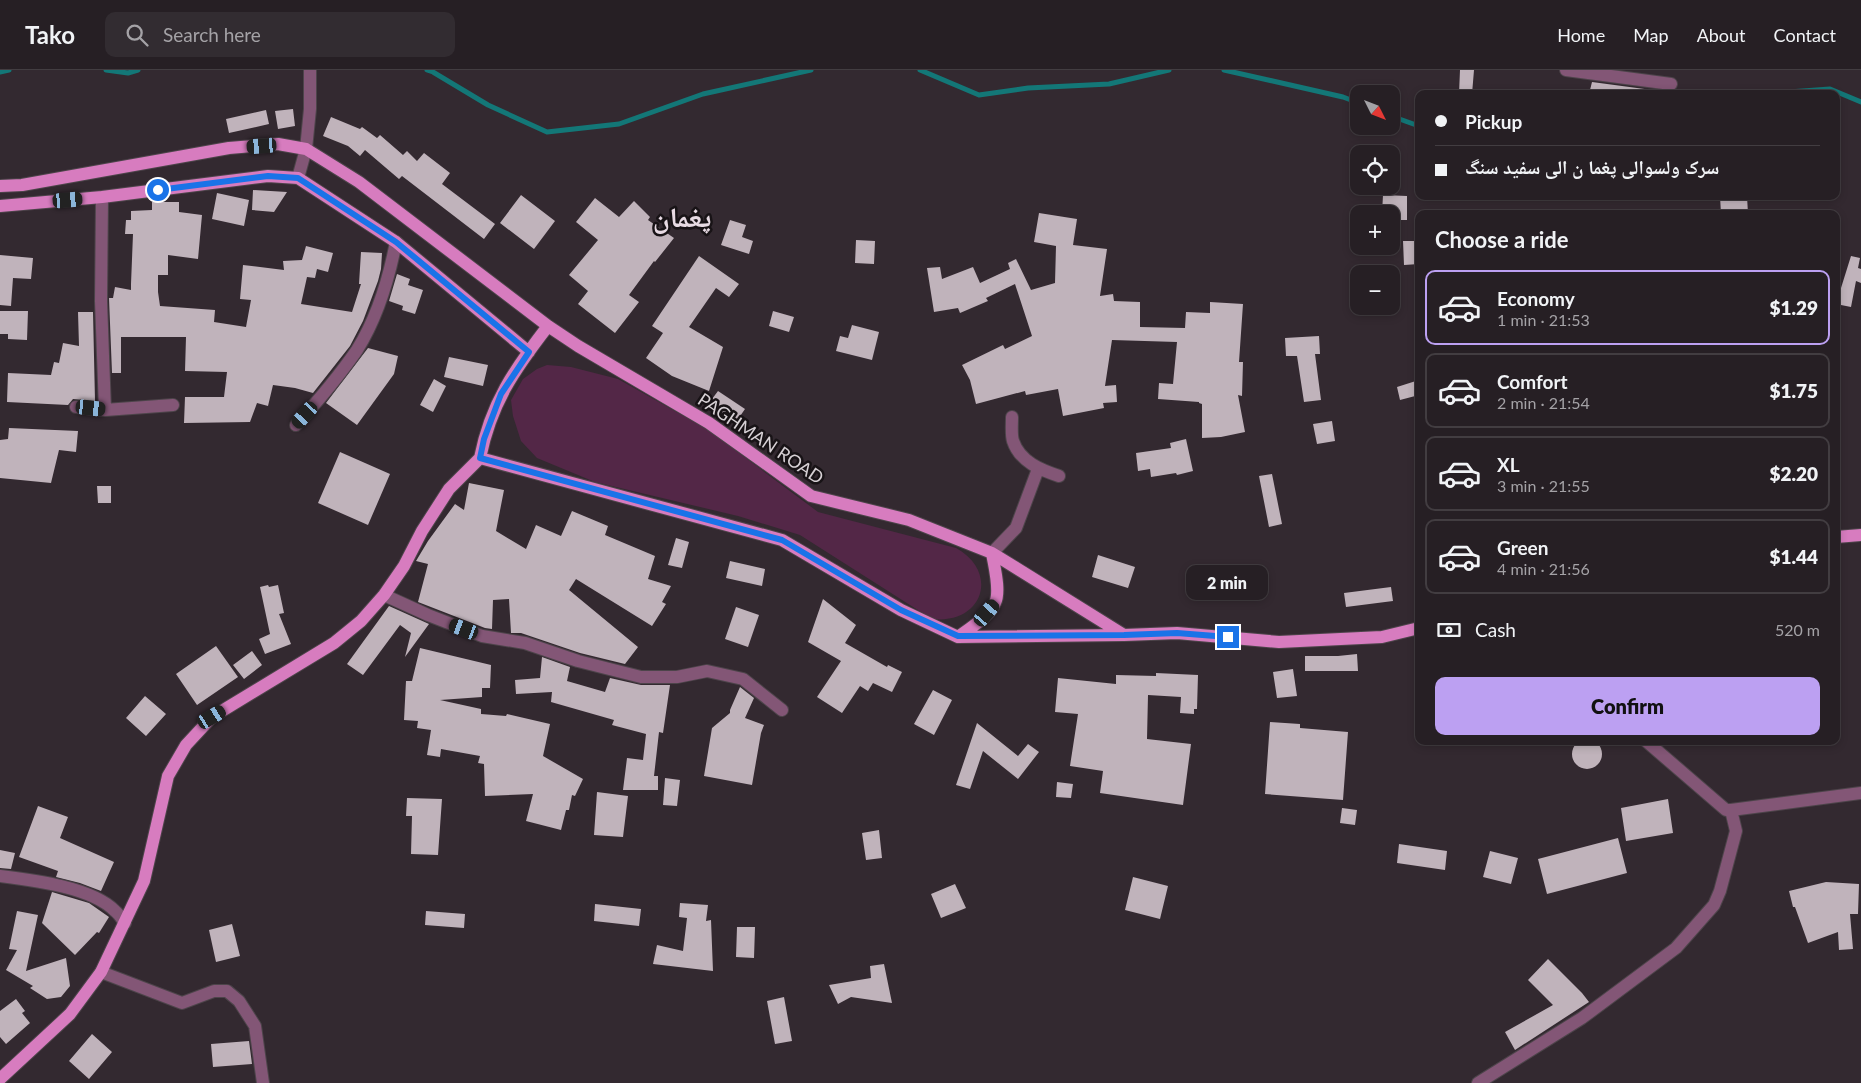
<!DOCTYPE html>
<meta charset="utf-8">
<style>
:root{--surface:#261f24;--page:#322c31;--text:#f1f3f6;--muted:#a4a2a6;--line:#423d41;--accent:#bca0f2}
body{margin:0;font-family:Lato,"Noto Naskh Arabic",sans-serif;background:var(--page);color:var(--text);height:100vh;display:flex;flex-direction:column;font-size:19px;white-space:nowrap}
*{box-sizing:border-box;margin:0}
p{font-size:16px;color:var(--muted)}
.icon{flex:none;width:28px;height:28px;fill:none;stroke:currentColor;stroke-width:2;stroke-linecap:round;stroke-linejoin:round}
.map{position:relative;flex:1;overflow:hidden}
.sheet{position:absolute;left:1415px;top:140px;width:425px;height:535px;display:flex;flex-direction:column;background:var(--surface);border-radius:10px;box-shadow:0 2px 8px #0003,0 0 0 1px var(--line)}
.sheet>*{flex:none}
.hud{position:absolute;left:1415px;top:20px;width:425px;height:110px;border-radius:10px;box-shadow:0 2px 8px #0003,0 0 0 1px var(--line);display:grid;align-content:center;height:110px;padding:0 20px;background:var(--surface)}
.needle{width:32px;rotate:132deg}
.buttons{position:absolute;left:1350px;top:15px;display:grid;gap:10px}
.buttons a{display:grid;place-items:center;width:50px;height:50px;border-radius:10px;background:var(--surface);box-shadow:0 2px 8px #0003,0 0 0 1px var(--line);font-size:25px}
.end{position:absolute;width:22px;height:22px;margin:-11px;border:6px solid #1a73e8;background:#fff;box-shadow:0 0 0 2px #fff}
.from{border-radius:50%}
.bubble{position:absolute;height:35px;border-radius:10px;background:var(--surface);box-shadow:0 2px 8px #0003,0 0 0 1px var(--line);font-size:16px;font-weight:800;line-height:35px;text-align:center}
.car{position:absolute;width:15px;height:30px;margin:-15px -8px;border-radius:6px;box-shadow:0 0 4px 1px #0007;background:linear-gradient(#222 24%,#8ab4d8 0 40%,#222 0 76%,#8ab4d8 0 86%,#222 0)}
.hud b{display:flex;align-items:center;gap:18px;height:48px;font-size:19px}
.hud b+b{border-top:1px solid var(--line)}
.hud i{width:12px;height:12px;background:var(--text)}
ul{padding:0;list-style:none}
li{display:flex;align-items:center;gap:15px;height:75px;margin:0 10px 8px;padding:0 10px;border:2px solid var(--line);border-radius:10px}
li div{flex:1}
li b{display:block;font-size:19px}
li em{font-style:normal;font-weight:800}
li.current{border-color:var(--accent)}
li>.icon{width:45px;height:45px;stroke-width:1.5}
h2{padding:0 20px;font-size:22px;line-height:60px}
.pay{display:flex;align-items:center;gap:12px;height:55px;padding:0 20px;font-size:19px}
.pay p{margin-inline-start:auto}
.cta{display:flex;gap:10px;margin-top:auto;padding:10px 20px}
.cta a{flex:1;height:58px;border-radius:10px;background:var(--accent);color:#111;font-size:20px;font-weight:800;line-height:58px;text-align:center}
header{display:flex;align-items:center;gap:30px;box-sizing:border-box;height:70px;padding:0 25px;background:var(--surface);border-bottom:1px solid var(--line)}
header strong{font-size:24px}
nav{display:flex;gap:28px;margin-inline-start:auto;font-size:18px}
.search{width:350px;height:45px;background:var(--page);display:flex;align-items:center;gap:12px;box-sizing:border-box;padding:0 18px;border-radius:10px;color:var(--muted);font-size:19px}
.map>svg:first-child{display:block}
.green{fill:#532747}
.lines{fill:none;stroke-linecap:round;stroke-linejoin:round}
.stream{stroke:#137777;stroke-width:5}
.building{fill:#c0b3bb}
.minor-casing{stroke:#4d444a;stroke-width:14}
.major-casing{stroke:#4d444a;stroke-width:14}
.minor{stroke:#835676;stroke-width:12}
.major{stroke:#d77cbf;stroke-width:12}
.route{stroke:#1a73e8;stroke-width:6}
.labels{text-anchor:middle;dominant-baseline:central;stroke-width:5;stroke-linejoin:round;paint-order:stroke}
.street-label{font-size:18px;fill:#d7d1d5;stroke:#181316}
.town-label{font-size:28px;font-weight:bold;fill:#e7dae3;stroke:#181316}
</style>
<header>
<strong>Tako</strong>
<div class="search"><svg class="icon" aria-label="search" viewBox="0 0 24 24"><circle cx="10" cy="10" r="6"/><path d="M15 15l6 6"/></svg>Search here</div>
<nav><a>Home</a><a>Map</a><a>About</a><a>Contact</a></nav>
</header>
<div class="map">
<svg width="1861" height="1013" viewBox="0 0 1861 1013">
<rect width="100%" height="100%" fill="#332930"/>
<path class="green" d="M 547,295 L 571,297 L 618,309 L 707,359 L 818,442 L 956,478 C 1000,502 983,555 932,549 L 800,465 L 738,446 L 595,412 L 537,388 L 521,371 L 513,346 L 511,330 L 523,309 L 537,299 Z"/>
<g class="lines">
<path class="stream" d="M 106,0 L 128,3 L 138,0
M 427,0 L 433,2 L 488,35 L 547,62 L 619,54 L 703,24 L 811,0
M 920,0 L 979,25 L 1028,18 L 1109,14 L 1169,0
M 1224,0 L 1343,27 L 1359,33
M 0,2 L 9,0
M 1762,24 L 1830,19 L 1861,32
M 1391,46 L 1419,56"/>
</g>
<path class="building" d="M 1460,0 L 1474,0 L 1472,24 L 1459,24 Z
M 1592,12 L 1652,20 L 1652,24 L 1589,24 Z
M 293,39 L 295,56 L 278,59 L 275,41 Z
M 266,40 L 269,54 L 229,63 L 226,49 Z
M 331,47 L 360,59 L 362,57 L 377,68 L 380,65 L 403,85 L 407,81 L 417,91 L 424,83 L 450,103 L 442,114 L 495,154 L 484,169 L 402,106 L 399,109 L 365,80 L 360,86 L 348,76 L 323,66 Z
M 253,120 L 287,122 L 274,142 L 252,140 Z
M 217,123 L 249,130 L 244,156 L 212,149 Z
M 521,125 L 555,151 L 534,179 L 500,153 Z
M 1383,125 L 1407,126 L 1407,150 L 1391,150 L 1391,144 L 1382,144 Z
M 1720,126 L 1747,126 L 1748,144 L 1721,144 Z
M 595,128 L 619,147 L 634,131 L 650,147 L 648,150 L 674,168 L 655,192 L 654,191 L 629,225 L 639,232 L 615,263 L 578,234 L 588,221 L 569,205 L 598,170 L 576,152 Z
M 152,132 L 179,132 L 179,142 L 202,145 L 198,189 L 168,185 L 168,205 L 158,205 L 158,222 L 160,236 L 215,240 L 214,252 L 246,257 L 251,230 L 240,229 L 243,195 L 284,200 L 283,191 L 302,190 L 306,176 L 333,183 L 328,202 L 317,199 L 315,208 L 307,207 L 301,234 L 352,242 L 361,214 L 359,214 L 361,182 L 382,183 L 381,199 L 378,211 L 363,251 L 350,276 L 313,323 L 295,318 L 273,315 L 268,336 L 257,333 L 250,352 L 184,353 L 185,327 L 224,327 L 227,302 L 185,301 L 186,267 L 121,267 L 121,303 L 112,303 L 109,228 L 113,228 L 115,217 L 131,220 L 131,214 L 133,164 L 125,164 L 126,150 L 131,150 L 131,141 L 152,140 Z
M 1039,143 L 1077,149 L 1073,175 L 1107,179 L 1100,226 L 1113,224 L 1114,231 L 1140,232 L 1140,257 L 1185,258 L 1186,242 L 1210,243 L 1210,232 L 1243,234 L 1239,292 L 1243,292 L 1242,326 L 1238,325 L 1245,362 L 1221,367 L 1202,368 L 1202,334 L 1199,333 L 1199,332 L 1158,329 L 1159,313 L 1173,314 L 1177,272 L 1112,270 L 1105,316 L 1116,315 L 1117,332 L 1103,333 L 1104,338 L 1063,346 L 1058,319 L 1026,325 L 1025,321 L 976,334 L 970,310 L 962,295 L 1003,275 L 1005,279 L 1032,266 L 1015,214 L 986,228 L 988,231 L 960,243 L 958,238 L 934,242 L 927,198 L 940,197 L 942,209 L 973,197 L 980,213 L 1010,199 L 1008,193 L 1016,189 L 1031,220 L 1055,213 L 1056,176 L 1034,172 Z
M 730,150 L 746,155 L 742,167 L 753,171 L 749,184 L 721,175 Z
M 856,170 L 875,171 L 874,194 L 855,193 Z
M 1403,171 L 1419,171 L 1419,194 L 1404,195 Z
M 0,185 L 33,188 L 31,209 L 13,208 L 11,236 L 0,235 Z
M 699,186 L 739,214 L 729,227 L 716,218 L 689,257 L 723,277 L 709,321 L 672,306 L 646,288 L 663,263 L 652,256 Z
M 1851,186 L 1860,188 L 1858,198 L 1861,199 L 1861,213 L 1856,211 L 1851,237 L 1836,234 L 1836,217 L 1841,218 Z
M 397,204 L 410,209 L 408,215 L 423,220 L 415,244 L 402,240 L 403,236 L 389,231 Z
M 0,241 L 28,241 L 27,270 L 8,269 L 8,264 L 0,264 Z
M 773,241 L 794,247 L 789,262 L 769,256 Z
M 78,242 L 93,242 L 95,331 L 73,329 L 68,335 L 7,332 L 8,303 L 51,305 L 54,292 L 59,293 L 63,273 L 79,276 Z
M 852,255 L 879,262 L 872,290 L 836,281 L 840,266 L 848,268 Z
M 1319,266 L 1320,284 L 1315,284 L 1321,330 L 1304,332 L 1297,286 L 1286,286 L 1285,268 Z
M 368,278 L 398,286 L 394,304 L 357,355 L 326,333 Z
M 449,287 L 488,295 L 483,316 L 444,307 Z
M 434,309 L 446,316 L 433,342 L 420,335 Z
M 1419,310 L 1419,325 L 1400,330 L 1397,317 Z
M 718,321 L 745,339 L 736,352 L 709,333 Z
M 1332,351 L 1335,371 L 1317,374 L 1313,354 Z
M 9,358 L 78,361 L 76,382 L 59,380 L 51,413 L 0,408 L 0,370 L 8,369 Z
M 1186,369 L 1193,401 L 1177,405 L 1176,403 L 1151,407 L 1150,399 L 1138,401 L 1136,383 L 1171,378 L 1170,373 Z
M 340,382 L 390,404 L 368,455 L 318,433 Z
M 1272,404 L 1282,454 L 1269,457 L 1259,406 Z
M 469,413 L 504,420 L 496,461 L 526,479 L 536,455 L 561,466 L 572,441 L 608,456 L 605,465 L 655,486 L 648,509 L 671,516 L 662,532 L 666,534 L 652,556 L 576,509 L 569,520 L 638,577 L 625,594 L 580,583 L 521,563 L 511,563 L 509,529 L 493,530 L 492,559 L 485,558 L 418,532 L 428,494 L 416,491 L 428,471 L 455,434 L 464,440 Z
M 97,416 L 111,416 L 111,433 L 98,433 Z
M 676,468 L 689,472 L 682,498 L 668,495 Z
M 1098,485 L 1135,497 L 1128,518 L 1092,507 Z
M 730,491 L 765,499 L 762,516 L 726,508 Z
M 268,515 L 269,517 L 278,515 L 284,543 L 279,544 L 291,574 L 265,584 L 259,569 L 270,564 L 260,517 Z
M 1391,517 L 1393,531 L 1346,537 L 1344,523 Z
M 823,529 L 856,555 L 845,573 L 887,597 L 888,595 L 902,602 L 892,622 L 873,613 L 868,621 L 860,616 L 842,643 L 817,627 L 841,591 L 808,572 Z
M 389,536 L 429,554 L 405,587 L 411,563 L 400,555 L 363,605 L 347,594 Z
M 736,537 L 759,545 L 748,577 L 725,569 Z
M 216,576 L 238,607 L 197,635 L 176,604 Z
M 420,578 L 491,595 L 490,618 L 482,618 L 482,627 L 440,630 L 481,639 L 481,644 L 506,646 L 507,644 L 550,654 L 543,686 L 583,709 L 575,726 L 572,725 L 569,740 L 566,740 L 561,760 L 526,751 L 533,724 L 485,726 L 484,694 L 478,693 L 480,686 L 441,679 L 440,687 L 427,685 L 431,660 L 417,658 L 418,651 L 404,650 L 406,611 L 412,611 Z
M 252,581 L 262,595 L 244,609 L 233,595 Z
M 1357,584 L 1358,601 L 1305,601 L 1305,586 L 1338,586 Z
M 542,587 L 570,597 L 567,611 L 605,622 L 610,608 L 641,615 L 670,615 L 663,663 L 659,662 L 654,706 L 658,706 L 658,720 L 623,720 L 627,688 L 643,690 L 646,664 L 612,655 L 614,650 L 551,632 L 552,622 L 516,624 L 515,610 L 540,608 Z
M 1293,599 L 1297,626 L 1277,628 L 1273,602 Z
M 1156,603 L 1198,605 L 1197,639 L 1194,639 L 1194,644 L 1180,643 L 1181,627 L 1148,625 L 1147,669 L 1191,674 L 1183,735 L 1100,723 L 1103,701 L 1070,696 L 1078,644 L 1055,642 L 1058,608 L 1116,614 L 1116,605 L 1156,606 Z
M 740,617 L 754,628 L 745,648 L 764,655 L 761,663 L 752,715 L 704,706 L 712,658 L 730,643 L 730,640 Z
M 933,620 L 952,630 L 934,665 L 914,654 Z
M 145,626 L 166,644 L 146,666 L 126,648 Z
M 1270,652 L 1300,654 L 1300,658 L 1348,662 L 1343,730 L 1265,724 Z
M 977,653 L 1018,686 L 1028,674 L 1039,682 L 1018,709 L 983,681 L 970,719 L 956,715 Z
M1572 684a15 15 0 1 1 30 0a15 15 0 1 1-30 0Z
M 665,708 L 680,710 L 677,736 L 663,735 Z
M 1057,712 L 1073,714 L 1071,728 L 1056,727 Z
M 597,722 L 628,726 L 623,767 L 594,765 Z
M 407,728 L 442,729 L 438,785 L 411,784 L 412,746 L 406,746 Z
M 1668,729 L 1673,763 L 1626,771 L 1621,738 Z
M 38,736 L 68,747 L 60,768 L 114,792 L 101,821 L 80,813 L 56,807 L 58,801 L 19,787 Z
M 1342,738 L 1357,740 L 1355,755 L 1340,753 Z
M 879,760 L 882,788 L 866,790 L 862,763 Z
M 1618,768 L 1627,803 L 1547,824 L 1538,789 Z
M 1399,774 L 1447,781 L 1445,800 L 1397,793 Z
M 0,780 L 15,783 L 11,799 L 0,798 Z
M 1490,781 L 1518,788 L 1511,814 L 1483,807 Z
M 1133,807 L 1168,816 L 1160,849 L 1125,840 Z
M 1826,812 L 1859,814 L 1858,844 L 1850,844 L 1853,879 L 1839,880 L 1838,862 L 1808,873 L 1795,837 L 1793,837 L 1789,821 Z
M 955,814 L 966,838 L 941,848 L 931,824 Z
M 52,822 L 89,833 L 109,847 L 99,863 L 97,862 L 75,885 L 42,853 Z
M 680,833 L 708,835 L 706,851 L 711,850 L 713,901 L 653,894 L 657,875 L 683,881 L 687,848 L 679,847 Z
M 595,834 L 641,839 L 639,856 L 594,851 Z
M 17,841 L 38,845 L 26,901 L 66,888 L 70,916 L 61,927 L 47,929 L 30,918 L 33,916 L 6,900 L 17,880 L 9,879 Z
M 426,841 L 465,844 L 464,858 L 425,855 Z
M 232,854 L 240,886 L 216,892 L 209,860 Z
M 737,857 L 755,857 L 754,888 L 736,887 Z
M 1548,889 L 1582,923 L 1589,932 L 1515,980 L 1505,962 L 1553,935 L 1528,910 Z
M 884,894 L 892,933 L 851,927 L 838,934 L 829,915 L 871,908 L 870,896 Z
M 784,927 L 792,971 L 775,974 L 767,931 Z
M 16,929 L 25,941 L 22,943 L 30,953 L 6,974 L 0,967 L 0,941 Z
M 92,964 L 112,982 L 89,1009 L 69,991 Z
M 249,971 L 252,994 L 213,997 L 211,974 Z"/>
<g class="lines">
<defs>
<path id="minor" d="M 1566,0 L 1671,14
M 298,108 L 306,79 L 310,39 L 310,0
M 102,127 L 101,231 L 105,340
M 76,337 L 105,340 L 173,335
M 1012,347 C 1012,355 1011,365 1013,371 C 1020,392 1041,400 1059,406
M 296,355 C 318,331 339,306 357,280 C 377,248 389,208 396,172
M 992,483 L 1016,458 L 1038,399
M 384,525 L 428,545 L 482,566 L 525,573 L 578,591 L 641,607 L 677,607 L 707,601 L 743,609 L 782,640
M 1731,740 L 1861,723
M 0,806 C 32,810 92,817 115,841 C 119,844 122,849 125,853
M 101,902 L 182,933 L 214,921 L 227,921 L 239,931 L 255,956 L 263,1013
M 1478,1013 L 1582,948 L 1676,878 L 1714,835 L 1720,821 L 1736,761 L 1731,740 L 1726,740 L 1646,671"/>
<path id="major" d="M 0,116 L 22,115 L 229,78 L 278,74 L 306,79 L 359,112 L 548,256 L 578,276 L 709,353 L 811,426 L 909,450 L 992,483 L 1124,565
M 0,136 L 102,127 L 268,106 L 298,108 L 396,172 L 529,282
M 548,256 C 514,300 491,333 480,388 L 782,470 L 901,540 L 958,567 L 1124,565 L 1177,563 L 1279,572 L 1382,567 L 1419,558
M 1836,467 L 1861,465
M 958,567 C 969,559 990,546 995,533 C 1001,521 994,496 992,483
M 0,1009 L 70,944 L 101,902 L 144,811 L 168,706 L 186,675 L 212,647 L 334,573 L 361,551 L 384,525 L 404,496 L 422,461 L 449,419 L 480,388"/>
</defs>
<use href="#minor" class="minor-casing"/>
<use href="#major" class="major-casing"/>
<use href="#minor" class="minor"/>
<use href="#major" class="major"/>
</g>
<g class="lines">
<path class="route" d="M 158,120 L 268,106 L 298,108 L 396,172 L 529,282 L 501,324 L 484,369 L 480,388 L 782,470 L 901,540 L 958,566 L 1124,565 L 1177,563 L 1228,567"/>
</g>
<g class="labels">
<g class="street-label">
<text transform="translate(761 368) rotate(34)">PAGHMAN ROAD</text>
</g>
<g class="town-label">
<text x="682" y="146">پغمان</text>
</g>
</g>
</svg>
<div class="buttons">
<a><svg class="needle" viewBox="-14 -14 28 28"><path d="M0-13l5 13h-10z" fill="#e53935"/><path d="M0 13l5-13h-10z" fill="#a4a2a6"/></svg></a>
<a><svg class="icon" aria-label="locate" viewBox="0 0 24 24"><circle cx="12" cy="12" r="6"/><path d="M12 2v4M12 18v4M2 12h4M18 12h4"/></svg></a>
<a>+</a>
<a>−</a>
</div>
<i class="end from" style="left:158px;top:120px"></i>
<i class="end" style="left:1228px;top:567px"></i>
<div class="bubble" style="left:1186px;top:495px;width:82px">2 min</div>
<i class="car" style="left:262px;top:76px;rotate:266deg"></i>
<i class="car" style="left:68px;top:130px;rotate:85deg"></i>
<i class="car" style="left:91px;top:338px;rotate:96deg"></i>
<i class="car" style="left:305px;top:345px;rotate:222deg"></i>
<i class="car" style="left:987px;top:543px;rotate:41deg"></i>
<i class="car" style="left:464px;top:559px;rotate:291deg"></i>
<i class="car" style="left:212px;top:647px;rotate:59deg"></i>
<div class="hud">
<b><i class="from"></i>Pickup</b>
<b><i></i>سرک ولسوالی پغما ن الی سفید سنگ</b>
</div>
<section class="sheet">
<h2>Choose a ride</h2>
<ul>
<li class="current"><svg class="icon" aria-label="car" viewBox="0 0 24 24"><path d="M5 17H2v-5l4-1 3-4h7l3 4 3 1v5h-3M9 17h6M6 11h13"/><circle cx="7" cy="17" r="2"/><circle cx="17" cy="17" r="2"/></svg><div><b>Economy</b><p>1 min · 21:53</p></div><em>$1.29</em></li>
<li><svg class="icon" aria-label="car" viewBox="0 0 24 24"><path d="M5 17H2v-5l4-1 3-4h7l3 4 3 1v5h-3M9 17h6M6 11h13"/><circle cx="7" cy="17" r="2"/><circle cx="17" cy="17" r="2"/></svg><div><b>Comfort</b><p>2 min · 21:54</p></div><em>$1.75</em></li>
<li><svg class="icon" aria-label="car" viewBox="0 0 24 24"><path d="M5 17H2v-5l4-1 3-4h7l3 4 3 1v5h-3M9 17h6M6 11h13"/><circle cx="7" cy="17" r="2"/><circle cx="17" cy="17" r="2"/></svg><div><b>XL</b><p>3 min · 21:55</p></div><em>$2.20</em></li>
<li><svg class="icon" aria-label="car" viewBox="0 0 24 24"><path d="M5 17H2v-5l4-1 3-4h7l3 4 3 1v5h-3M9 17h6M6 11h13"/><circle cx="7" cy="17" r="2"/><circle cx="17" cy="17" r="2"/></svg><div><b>Green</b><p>4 min · 21:56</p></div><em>$1.44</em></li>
</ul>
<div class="pay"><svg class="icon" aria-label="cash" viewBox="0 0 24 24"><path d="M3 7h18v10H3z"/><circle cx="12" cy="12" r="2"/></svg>Cash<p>520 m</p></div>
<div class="cta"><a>Confirm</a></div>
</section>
</div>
